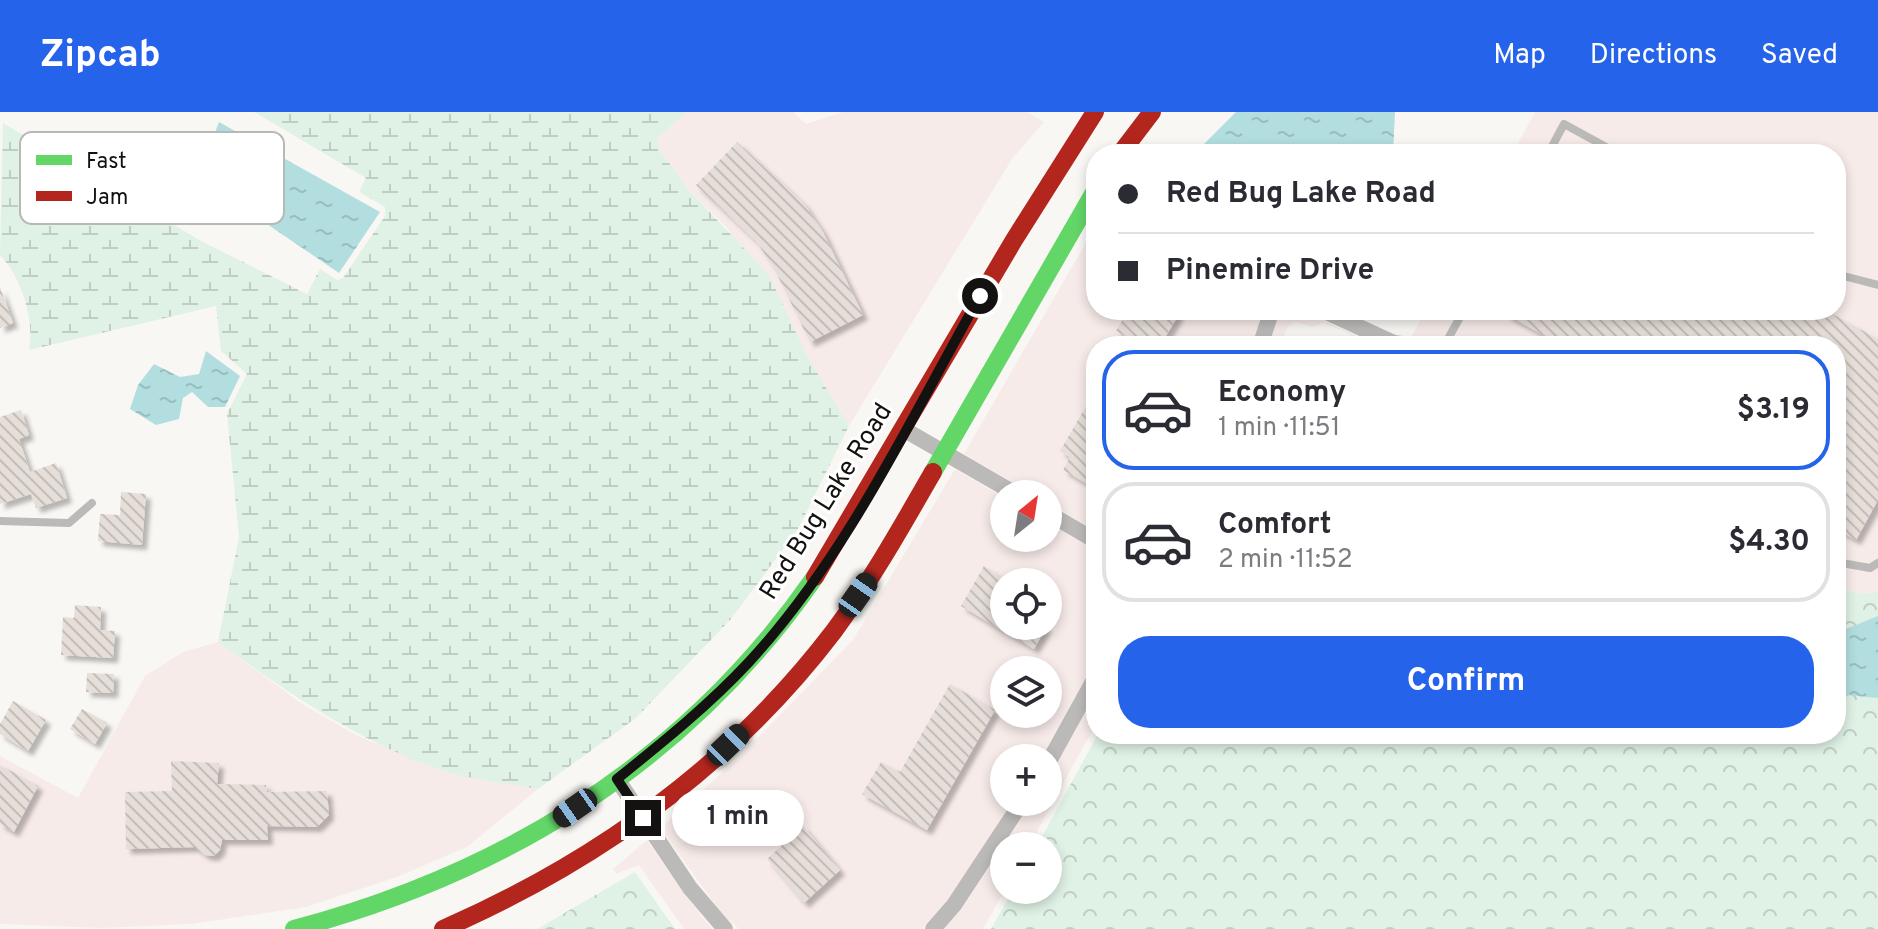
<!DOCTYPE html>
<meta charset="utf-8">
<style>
:root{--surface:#fff;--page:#f2f2f3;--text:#2b2b33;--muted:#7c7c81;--line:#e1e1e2;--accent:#2563eb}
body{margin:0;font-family:Overpass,sans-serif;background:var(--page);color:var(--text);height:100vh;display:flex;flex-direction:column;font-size:30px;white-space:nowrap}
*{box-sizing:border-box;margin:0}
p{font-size:26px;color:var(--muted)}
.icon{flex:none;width:44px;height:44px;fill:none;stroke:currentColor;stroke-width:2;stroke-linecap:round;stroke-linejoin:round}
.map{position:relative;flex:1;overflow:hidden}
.sheet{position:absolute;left:1086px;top:224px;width:760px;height:408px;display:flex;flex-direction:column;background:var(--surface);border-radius:32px;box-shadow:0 4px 12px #0003}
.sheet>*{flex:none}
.guide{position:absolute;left:1086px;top:32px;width:760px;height:176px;border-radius:32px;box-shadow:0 4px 12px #0003;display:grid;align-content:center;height:176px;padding:0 32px;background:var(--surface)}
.needle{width:52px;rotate:30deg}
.controls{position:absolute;left:990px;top:368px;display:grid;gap:16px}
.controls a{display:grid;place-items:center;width:72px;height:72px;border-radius:50%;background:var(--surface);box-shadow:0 4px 12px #0003;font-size:40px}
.end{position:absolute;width:36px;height:36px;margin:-18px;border:10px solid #141210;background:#fff;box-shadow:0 0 0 4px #fff}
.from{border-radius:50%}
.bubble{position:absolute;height:56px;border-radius:28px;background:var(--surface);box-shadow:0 4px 12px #0003;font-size:26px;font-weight:700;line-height:56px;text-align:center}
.car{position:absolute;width:24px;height:48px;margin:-24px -12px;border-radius:10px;box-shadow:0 0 6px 2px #0007;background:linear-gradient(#222 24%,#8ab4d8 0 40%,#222 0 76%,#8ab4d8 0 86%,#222 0)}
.guide b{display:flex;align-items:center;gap:28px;height:76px;font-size:30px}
.guide b+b{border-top:2px solid var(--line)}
.guide i{width:20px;height:20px;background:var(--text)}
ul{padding:14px 0 0;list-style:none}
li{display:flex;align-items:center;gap:24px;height:120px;margin:0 16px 12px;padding:0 16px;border:4px solid var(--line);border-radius:32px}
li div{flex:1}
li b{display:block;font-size:30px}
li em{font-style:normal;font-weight:700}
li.current{border-color:var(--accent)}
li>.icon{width:72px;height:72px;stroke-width:1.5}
.primary-button{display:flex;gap:16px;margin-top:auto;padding:16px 32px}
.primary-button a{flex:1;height:92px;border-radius:32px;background:var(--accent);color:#fff;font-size:32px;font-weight:700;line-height:92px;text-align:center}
header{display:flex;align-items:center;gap:48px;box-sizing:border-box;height:112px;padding:0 40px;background:var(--accent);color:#fff}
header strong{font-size:38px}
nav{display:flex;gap:44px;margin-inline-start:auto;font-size:28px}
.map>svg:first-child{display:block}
.commercial{fill:#f7ebe9;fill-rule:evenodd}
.forest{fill:url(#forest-crowns)}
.wetland{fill:url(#wetland-marsh)}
.water{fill:url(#water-ripples)}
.building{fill:url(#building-back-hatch);filter:url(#shadow)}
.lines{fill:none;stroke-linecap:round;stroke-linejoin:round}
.lane{stroke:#bcbab8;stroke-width:8}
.street{stroke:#bcbab8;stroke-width:16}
.fast{stroke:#63d668;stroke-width:18}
.jam{stroke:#b3261e;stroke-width:18}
.route{stroke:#141210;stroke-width:10}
.labels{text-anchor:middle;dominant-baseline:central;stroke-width:6;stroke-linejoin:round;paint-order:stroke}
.street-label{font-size:26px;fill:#141210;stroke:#fff}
.key{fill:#fff;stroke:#b8b8b7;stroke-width:2}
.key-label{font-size:22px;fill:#141210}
</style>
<header>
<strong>Zipcab</strong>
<nav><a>Map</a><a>Directions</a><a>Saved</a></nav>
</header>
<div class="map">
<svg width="1878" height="817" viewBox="0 0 1878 817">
<defs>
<pattern id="forest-crowns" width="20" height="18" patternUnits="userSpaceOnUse" patternTransform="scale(2)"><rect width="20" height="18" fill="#e0f2e5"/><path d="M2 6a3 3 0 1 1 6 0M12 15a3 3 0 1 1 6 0" fill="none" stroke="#bfcec3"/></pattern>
<pattern id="wetland-marsh" width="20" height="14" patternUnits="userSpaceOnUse" patternTransform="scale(2)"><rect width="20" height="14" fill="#e0f2e5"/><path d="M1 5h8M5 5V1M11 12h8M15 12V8" fill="none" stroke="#bfcec3"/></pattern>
<pattern id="water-ripples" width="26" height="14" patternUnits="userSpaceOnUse" patternTransform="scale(2)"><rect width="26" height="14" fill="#b2dee0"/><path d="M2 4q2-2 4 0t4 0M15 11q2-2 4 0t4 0" fill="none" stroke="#98bdbf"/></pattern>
<pattern id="building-back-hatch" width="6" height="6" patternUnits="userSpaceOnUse" patternTransform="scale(2)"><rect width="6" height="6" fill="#e6ded8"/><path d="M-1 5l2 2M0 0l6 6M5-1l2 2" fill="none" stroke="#c4bdb8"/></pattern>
<filter id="shadow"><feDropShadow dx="5" dy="5" stdDeviation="2" flood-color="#0004"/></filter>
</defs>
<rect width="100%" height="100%" fill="#f9f7f3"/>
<path class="commercial" d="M 686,0 L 794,0 L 806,12 L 843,0 L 1027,0 L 1044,10 L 1012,47 L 849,314 L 728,117 L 689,78 L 658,36 L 657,27 Z
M 1535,0 L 1878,0 L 1878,479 L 1862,482 L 1836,475 L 1836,234 L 1406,234 L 1426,198 L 1836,198 L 1836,42 L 1512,42 Z
M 1096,113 L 1096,198 L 1264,198 L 1251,234 L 1096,234 L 1096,419 L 1048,391 L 1048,382 L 1033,382 L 964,342 Z
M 1281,198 L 1300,198 L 1379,234 L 1360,231 L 1346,220 L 1323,211 L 1312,215 L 1296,210 L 1287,215 L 1281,234 L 1268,234 Z
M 955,357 L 1004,386 L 1004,426 L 1048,426 L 1048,411 L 1096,439 L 1096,547 L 1041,646 L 1004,646 L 1004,690 L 1013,690 L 948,788 L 922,817 L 739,817 L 722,802 L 660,716 L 733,651 L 853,528 ZM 1004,470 L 1048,470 L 1048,514 L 1004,514 ZM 1004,558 L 1048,558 L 1048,602 L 1004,602 Z
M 218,530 L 302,592 L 358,624 L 444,659 L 538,677 L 467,735 L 397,765 L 306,795 L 191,812 L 101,816 L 0,812 L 0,644 L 78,686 L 145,564 L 183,540 Z
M 1096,580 L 1096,612 L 1029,734 L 1004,734 L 1005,778 L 983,817 L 943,817 L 961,798 L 1032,690 L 1048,690 L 1048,665 Z
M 647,728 L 684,782 L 712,817 L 684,817 L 639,753 L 616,762 L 613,757 Z"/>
<path class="forest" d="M 1836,475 L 1862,482 L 1878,479 L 1878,817 L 991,817 L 1013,778 L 1048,778 L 1048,734 L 1037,734 L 1098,622 L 1836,622 Z
M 635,760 L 675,817 L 537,817 Z"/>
<path class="wetland" d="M 254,0 L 686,0 L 657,27 L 658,36 L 689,78 L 769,163 L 806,242 L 849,314 L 798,417 L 731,507 L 636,606 L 538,677 C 507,671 471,668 441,658 C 358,629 289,582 218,530 L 239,425 L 227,302 L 247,262 L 221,239 L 216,194 L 29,238 C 35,208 21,165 0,143 L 3,11 L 201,129 L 307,182 L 320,157 L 337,168 L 343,166 L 385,104 L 385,95 L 359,80 L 366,66 Z"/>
<path class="water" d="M 1236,0 L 1395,0 L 1393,42 L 1201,42 L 1200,36 Z
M 219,10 L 380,100 L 339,161 L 198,65 Z
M 206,239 L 240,264 L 225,295 L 208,295 L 192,280 L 183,286 L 179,307 L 156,313 L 130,297 L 138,273 L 154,252 L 180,265 L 199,262 Z
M 1878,504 L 1878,586 L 1836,582 L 1836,521 Z"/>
<path class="building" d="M 737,30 L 805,93 L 823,120 L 863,203 L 810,230 L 774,156 L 756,129 L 696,73 Z
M 0,175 L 13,211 L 0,216 Z
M 1128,198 L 1173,198 L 1179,202 L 1160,234 L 1143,234 L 1116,219 Z
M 1506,198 L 1825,198 L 1878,227 L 1878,388 L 1856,428 L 1836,417 L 1836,234 L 1563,234 L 1507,203 Z
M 1096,277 L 1096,377 L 1063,358 L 1070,345 L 1060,339 Z
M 21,298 L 29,323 L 19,327 L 30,360 L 56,351 L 67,386 L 36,396 L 31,382 L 0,392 L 0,305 Z
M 121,380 L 146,382 L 142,433 L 98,429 L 100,402 L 120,403 Z
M 984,454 L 1010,470 L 1004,470 L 1004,514 L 1047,514 L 1034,537 L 961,494 Z
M 75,493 L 101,495 L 100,518 L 115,519 L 113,546 L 61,543 L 63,505 L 74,506 Z
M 87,561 L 114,562 L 113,581 L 86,580 Z
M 950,572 L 995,598 L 927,718 L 862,682 L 881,650 L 900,660 Z
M 13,589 L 46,608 L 28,639 L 0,622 L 0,612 Z
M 82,597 L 107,611 L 95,632 L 70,617 Z
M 171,649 L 219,651 L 217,672 L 266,673 L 267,680 L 327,679 L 329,703 L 317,715 L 267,714 L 268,728 L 222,728 L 220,738 L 214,744 L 205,743 L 195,735 L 126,737 L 125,680 L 172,679 Z
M 0,653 L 38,674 L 14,720 L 0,712 Z
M 803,714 L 840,758 L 804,791 L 767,747 Z"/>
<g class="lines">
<path class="lane" d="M 1548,42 L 1564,12 L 1619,42
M 1836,162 L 1878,173
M 1444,234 L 1464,198
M 0,409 L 69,411 L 92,391
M 1836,450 L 1870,456 L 1878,451"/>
<path class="street" d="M 1322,198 L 1394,231 L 1416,234
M 1260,234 L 1272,198
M 905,318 L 1016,382
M 1048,401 L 1096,429
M 1048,651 L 1096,564
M 617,667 L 690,776 L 725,817
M 933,817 L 954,793 L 1022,690"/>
<path class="fast" d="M 933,360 L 1096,77
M 294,817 C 508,760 687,649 815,465"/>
<path class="jam" d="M 1120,42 L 1152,0
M 815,465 L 1014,128 L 1095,0
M 443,817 C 596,750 732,653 834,519 C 871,469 902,414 933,360"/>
</g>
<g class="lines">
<path class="route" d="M 643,706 L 617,667 C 663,630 709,593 749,550 C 847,444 910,308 980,184"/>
</g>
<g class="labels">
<g class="street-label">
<text transform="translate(827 390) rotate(-58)">Red Bug Lake Road</text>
</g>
</g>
<rect x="20" y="20" width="264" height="92" rx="12" class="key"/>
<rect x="36" y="43" width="36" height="10" fill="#63d668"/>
<rect x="36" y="79" width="36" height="10" fill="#b3261e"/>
<g class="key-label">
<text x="86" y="56">Fast</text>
<text x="86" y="92">Jam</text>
</g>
</svg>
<div class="controls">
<a><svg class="needle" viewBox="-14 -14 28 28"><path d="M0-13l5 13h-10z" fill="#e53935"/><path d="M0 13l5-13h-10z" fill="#7c7c81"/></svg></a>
<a><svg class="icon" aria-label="locate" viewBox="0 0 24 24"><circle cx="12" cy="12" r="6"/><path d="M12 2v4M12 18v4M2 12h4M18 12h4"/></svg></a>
<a><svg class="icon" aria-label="layers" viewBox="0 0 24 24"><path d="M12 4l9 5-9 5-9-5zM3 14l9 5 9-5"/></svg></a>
<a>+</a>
<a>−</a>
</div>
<i class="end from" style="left:980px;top:184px"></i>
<i class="end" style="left:643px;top:706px"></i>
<div class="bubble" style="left:672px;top:678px;width:132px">1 min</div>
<i class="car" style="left:858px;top:483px;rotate:35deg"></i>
<i class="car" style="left:728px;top:633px;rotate:46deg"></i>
<i class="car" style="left:575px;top:696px;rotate:235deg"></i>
<div class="guide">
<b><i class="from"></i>Red Bug Lake Road</b>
<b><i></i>Pinemire Drive</b>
</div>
<section class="sheet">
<ul>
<li class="current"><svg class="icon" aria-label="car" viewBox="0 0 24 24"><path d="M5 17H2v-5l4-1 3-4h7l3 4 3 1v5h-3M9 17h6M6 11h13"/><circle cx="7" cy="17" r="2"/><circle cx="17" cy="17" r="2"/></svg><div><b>Economy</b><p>1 min · 11:51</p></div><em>$3.19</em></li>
<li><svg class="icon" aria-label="car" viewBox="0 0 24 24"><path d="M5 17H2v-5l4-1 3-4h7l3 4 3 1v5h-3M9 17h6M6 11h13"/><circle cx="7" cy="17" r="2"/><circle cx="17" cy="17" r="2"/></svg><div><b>Comfort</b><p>2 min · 11:52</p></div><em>$4.30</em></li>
</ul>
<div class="primary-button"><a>Confirm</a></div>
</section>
</div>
